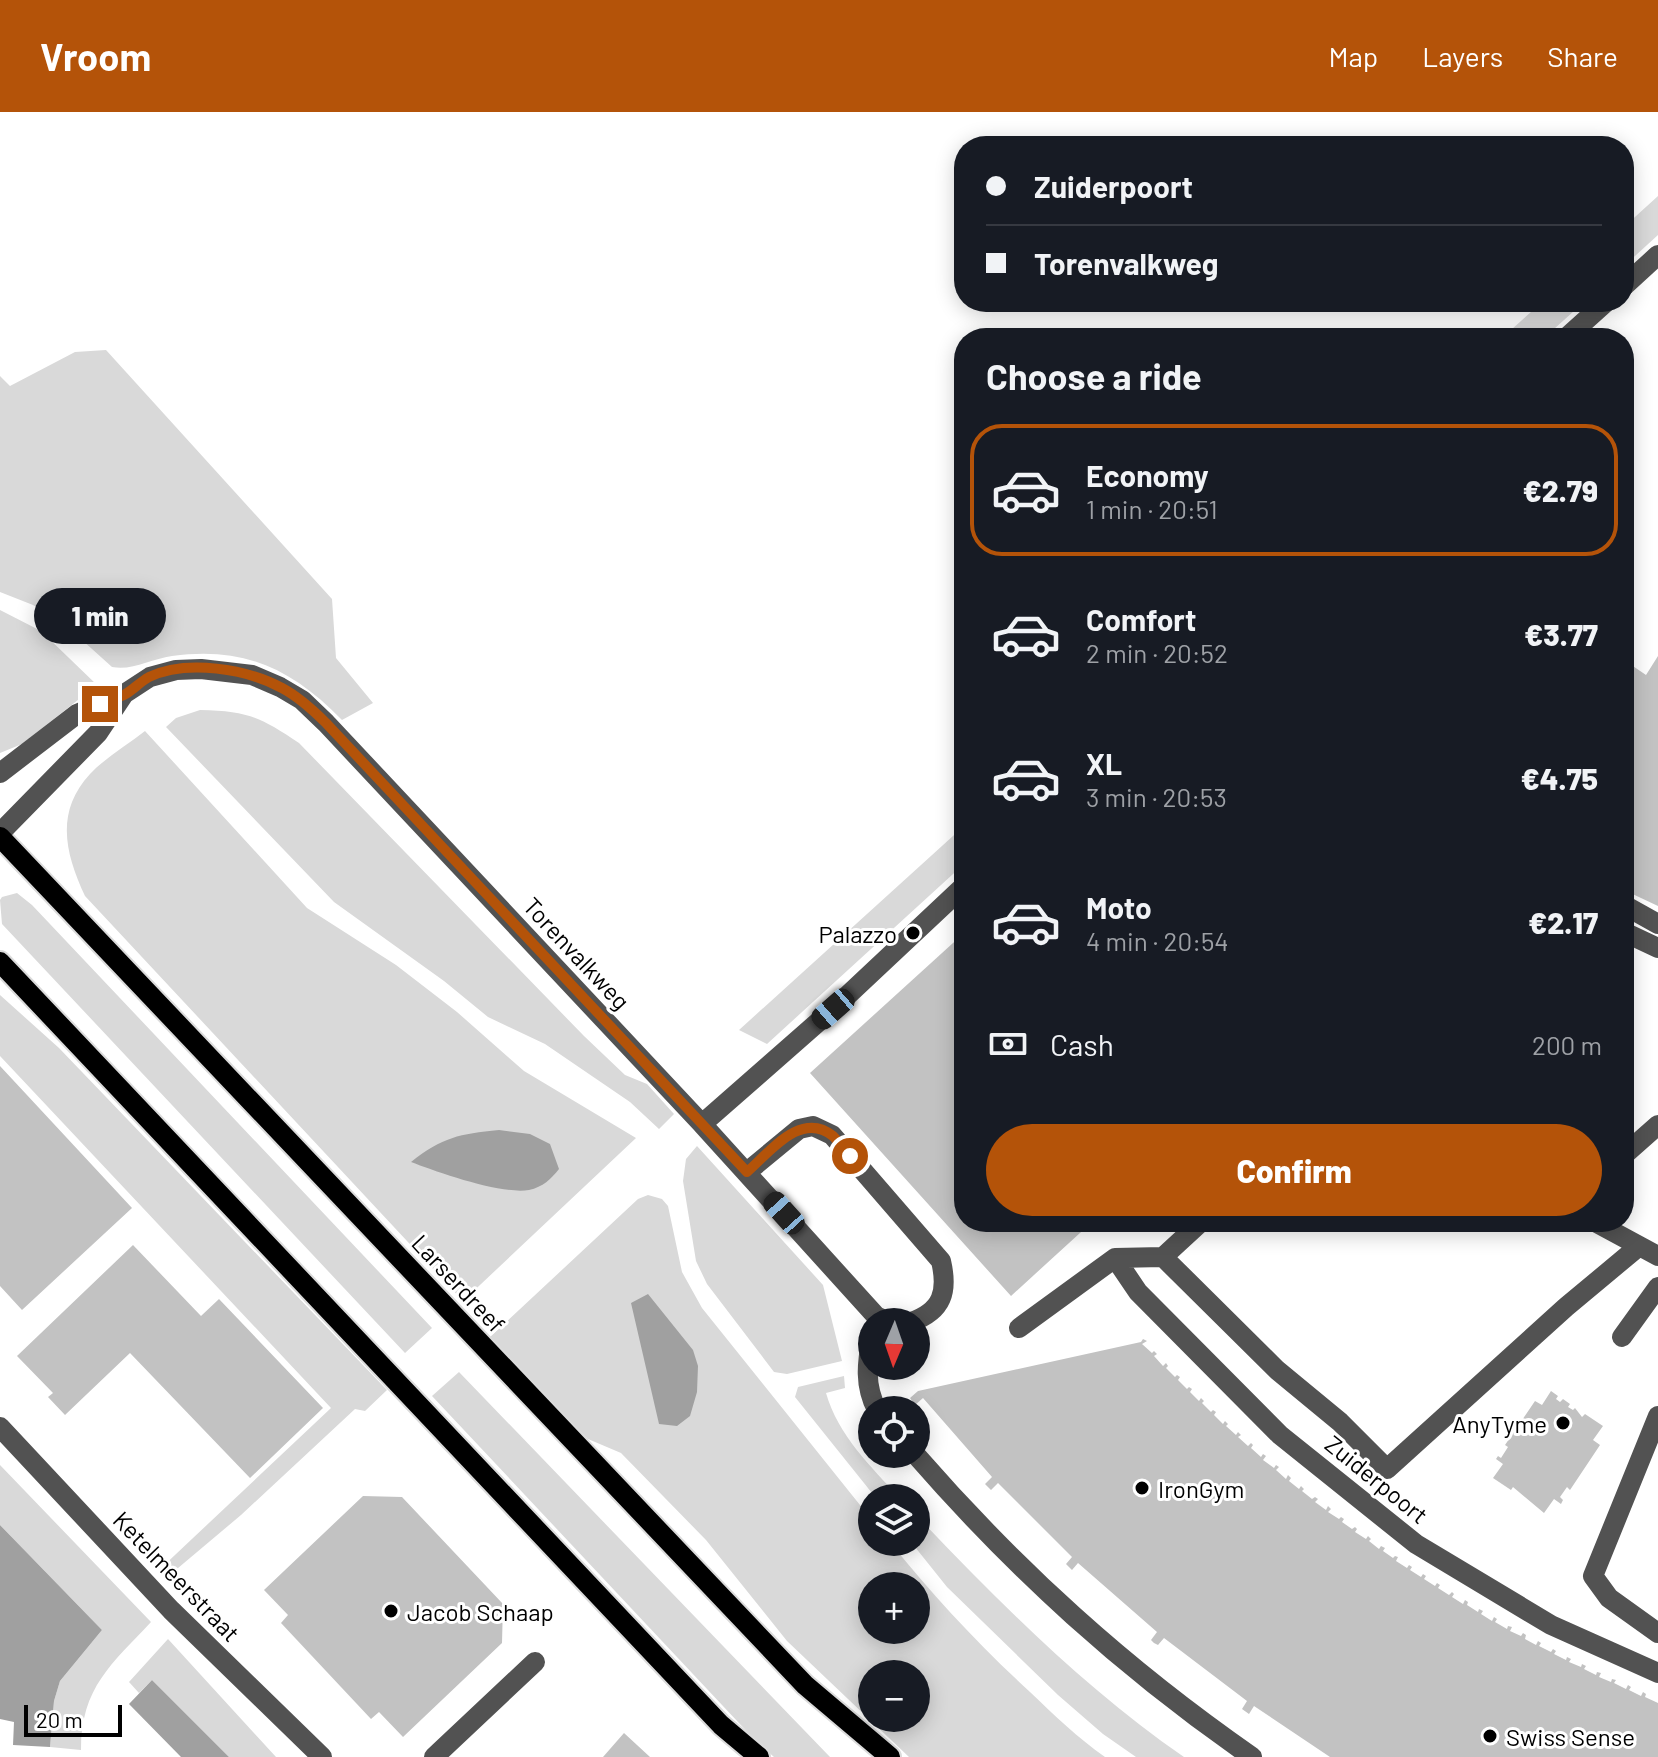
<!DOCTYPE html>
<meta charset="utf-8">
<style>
:root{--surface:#171b24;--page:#20242c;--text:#f1f3f6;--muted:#9ea1a6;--line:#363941;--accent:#b45309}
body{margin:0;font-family:Barlow,sans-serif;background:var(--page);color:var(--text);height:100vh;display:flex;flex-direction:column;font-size:30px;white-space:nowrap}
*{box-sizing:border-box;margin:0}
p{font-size:26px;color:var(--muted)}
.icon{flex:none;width:44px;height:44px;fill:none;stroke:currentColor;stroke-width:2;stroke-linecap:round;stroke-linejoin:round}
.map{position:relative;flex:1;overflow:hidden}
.side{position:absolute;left:954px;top:216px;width:680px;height:904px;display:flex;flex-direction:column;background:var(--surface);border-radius:32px;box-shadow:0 4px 20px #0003}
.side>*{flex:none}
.top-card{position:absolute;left:954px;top:24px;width:680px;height:176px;border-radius:32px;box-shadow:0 4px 20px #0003;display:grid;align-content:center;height:176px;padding:0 32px;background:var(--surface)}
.needle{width:52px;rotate:182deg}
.tools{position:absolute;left:858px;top:1196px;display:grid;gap:16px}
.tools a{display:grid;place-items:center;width:72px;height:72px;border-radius:50%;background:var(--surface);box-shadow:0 4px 20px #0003;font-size:40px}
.scale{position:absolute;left:24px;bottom:20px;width:98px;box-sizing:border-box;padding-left:8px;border:4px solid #000;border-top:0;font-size:22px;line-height:28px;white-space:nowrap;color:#000;-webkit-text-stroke:6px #fff;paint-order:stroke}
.end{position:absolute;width:36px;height:36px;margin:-18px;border:10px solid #b45309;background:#fff;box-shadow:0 0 0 4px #fff}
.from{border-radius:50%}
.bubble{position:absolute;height:56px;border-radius:28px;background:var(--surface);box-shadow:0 4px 20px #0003;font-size:26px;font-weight:800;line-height:56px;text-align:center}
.car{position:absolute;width:24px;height:48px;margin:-24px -12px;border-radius:10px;box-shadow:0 0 6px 2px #0007;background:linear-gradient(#222 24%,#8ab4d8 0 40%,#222 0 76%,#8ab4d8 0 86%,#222 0)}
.top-card b{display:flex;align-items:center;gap:28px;height:76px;font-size:30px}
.top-card b+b{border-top:2px solid var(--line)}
.top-card i{width:20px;height:20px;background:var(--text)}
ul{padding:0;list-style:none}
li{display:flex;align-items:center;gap:24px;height:132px;margin:0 16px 12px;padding:0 16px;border:4px solid transparent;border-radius:32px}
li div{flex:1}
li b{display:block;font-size:30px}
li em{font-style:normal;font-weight:800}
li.current{border-color:var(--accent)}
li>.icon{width:72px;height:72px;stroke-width:1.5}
h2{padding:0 32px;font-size:36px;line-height:96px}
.pay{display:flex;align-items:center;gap:20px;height:88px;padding:0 32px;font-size:30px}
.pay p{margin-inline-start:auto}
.cta{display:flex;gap:16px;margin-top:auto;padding:16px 32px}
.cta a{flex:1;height:92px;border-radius:48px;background:var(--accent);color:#fff;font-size:32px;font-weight:800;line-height:92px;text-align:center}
header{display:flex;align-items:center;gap:48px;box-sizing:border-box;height:112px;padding:0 40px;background:var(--accent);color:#fff}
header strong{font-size:38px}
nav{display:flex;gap:44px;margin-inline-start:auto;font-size:28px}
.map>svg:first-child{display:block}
.green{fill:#d9d9d9;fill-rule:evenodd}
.water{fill:#a0a0a0}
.building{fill:#c2c2c2}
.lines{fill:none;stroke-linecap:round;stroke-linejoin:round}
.major-casing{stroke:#dbdbdb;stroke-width:24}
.minor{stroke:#525252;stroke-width:20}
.major{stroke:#000;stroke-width:20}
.route{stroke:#b45309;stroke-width:10}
.poi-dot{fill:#000;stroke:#fff;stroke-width:3}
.labels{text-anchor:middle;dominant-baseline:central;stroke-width:6;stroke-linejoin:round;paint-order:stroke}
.poi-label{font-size:24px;fill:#000;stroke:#fff;text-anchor:start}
.street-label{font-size:24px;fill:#000;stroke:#fff}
</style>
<header>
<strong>Vroom</strong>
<nav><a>Map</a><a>Layers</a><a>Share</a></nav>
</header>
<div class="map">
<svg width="1658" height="1645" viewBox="0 0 1658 1645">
<rect width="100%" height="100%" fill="#fff"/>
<path class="green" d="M 1658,84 L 1658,123 L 1624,154 L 1624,115 Z
M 1542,190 L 1584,190 L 1544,226 L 1502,226 Z
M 106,238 L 332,487 L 336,546 L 373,591 L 342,608 C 292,557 244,534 172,544 C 151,547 132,559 112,555 L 61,509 L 33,493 L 0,480 L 0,264 L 10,274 L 75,240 Z
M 0,498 L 41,519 L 97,573 L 22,632 L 0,641 Z
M 200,598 C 248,599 260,605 299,631 L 584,924 L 625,963 L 647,972 L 674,1002 L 659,1017 L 630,990 L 545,932 L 488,905 L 444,869 L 334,790 L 166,615 L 176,606 Z
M 145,619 L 307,796 L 396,853 L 457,900 L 524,959 L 636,1026 L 463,1189 L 85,784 C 65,741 55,700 90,662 C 105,646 127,633 145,619 Z
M 964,714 L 964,752 L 767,932 L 739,918 Z
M 17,781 L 32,793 L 432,1216 L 405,1241 L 2,812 L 0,788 L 2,785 Z
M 0,883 L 59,936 L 387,1278 L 365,1299 L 355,1297 L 241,1403 L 165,1467 L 158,1459 L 331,1296 L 0,944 Z
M 697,1034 L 823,1173 L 842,1249 L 787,1262 L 774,1260 L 707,1172 L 696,1149 L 683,1069 L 686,1047 Z
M 648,1083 L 662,1087 L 668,1094 L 682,1160 L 702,1196 L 872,1408 L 872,1430 L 890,1430 C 933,1484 979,1533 1030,1580 C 1054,1603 1078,1626 1105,1645 L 909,1645 L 787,1529 L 706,1428 L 621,1341 L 588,1327 L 527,1268 L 489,1226 L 638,1087 ZM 872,1474 L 916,1474 L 916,1518 L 872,1518 ZM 872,1562 L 916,1562 L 916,1606 L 872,1606 Z
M 459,1260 L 830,1645 L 774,1645 L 753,1626 L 432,1284 Z
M 844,1264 L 845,1276 L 826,1281 C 838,1323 871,1355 900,1386 L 876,1386 L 795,1285 L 798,1275 Z
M 0,1353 L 151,1510 C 112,1552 81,1575 81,1638 L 50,1635 L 54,1589 L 60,1569 L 102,1518 L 0,1413 Z
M 916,1403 C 999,1490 1085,1577 1184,1645 L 1136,1645 L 1103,1622 L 1058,1583 L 947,1475 L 911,1430 L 916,1430 Z
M 168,1527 L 276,1645 L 229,1645 L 152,1568 L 139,1581 L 129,1570 Z"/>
<path class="water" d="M 499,1018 L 530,1022 L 550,1032 L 559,1057 C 551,1067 543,1075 529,1078 C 502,1083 437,1060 411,1050 C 443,1025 459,1022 499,1018 Z
M 648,1182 L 693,1238 L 698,1254 L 697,1280 L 690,1304 L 677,1314 L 659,1312 L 631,1191 Z
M 0,1413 L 102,1518 L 60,1569 L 54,1589 L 50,1635 L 13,1633 L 14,1610 L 0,1607 Z
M 152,1568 L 229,1645 L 181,1645 L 129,1592 Z"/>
<path class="building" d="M 1658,544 L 1658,794 L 1624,778 L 1624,548 L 1646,563 Z
M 964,821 L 964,1110 L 1092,1110 L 1011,1184 L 810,961 Z
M 0,954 L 132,1096 L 22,1198 L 0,1174 Z
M 133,1133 L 201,1204 L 219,1187 L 323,1296 L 250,1366 L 130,1241 L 65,1303 L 48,1285 L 53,1281 L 17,1244 Z
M 1143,1227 L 1147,1229 L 1142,1232 L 1152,1241 L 1154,1239 L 1157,1242 L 1154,1244 L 1163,1254 L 1166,1251 L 1168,1254 L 1166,1256 L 1175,1265 L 1177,1263 L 1180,1265 L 1178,1268 L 1187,1277 L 1189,1275 L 1192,1277 L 1190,1280 L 1199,1289 L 1201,1286 L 1204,1289 L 1202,1291 L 1211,1300 L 1213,1298 L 1216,1300 L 1214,1303 L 1223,1312 L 1225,1309 L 1228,1312 L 1226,1314 L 1236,1323 L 1238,1320 L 1241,1323 L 1238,1325 L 1248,1334 L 1251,1331 L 1253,1333 L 1251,1336 L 1261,1345 L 1263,1342 L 1266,1344 L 1263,1348 L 1274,1356 L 1276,1353 L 1279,1355 L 1276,1358 L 1286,1367 L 1288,1363 L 1291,1366 L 1289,1369 L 1299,1377 L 1301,1374 L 1304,1377 L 1302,1379 L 1312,1387 L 1315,1385 L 1318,1387 L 1315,1390 L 1326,1398 L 1328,1394 L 1331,1397 L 1328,1400 L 1339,1407 L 1341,1405 L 1344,1407 L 1342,1410 L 1352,1417 L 1355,1415 L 1357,1417 L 1355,1420 L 1366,1427 L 1368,1424 L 1371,1427 L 1369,1429 L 1379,1437 L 1381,1434 L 1385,1436 L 1383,1439 L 1393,1446 L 1395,1444 L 1398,1445 L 1396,1449 L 1407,1456 L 1409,1453 L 1412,1455 L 1410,1458 L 1421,1465 L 1423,1462 L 1426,1464 L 1424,1467 L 1435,1474 L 1437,1471 L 1440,1473 L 1438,1476 L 1449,1483 L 1452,1480 L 1454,1482 L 1452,1485 L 1463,1492 L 1465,1488 L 1468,1490 L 1467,1493 L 1478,1500 L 1479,1497 L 1483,1499 L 1481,1502 L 1492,1509 L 1494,1505 L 1497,1507 L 1495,1510 L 1507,1517 L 1508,1514 L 1512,1515 L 1510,1519 L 1521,1524 L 1523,1521 L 1526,1523 L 1525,1527 L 1536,1533 L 1538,1529 L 1541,1531 L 1539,1534 L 1551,1540 L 1553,1537 L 1556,1539 L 1554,1542 L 1566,1548 L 1567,1545 L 1571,1547 L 1569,1550 L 1581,1555 L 1582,1552 L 1586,1554 L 1584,1557 L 1596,1563 L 1597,1560 L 1601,1561 L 1599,1565 L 1611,1570 L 1612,1567 L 1616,1568 L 1614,1571 L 1626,1577 L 1628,1573 L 1631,1575 L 1629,1578 L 1641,1584 L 1643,1580 L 1646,1582 L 1645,1585 L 1658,1591 L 1658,1645 L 1330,1645 L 1254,1594 L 1249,1602 L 1242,1597 L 1247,1589 L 1164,1526 L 1158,1533 L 1154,1531 L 1151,1528 L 1157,1520 L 1078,1451 L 1072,1458 L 1066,1452 L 1072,1445 L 998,1371 L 991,1378 L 985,1372 L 992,1365 L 923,1286 L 915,1293 L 910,1286 L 918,1279 L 1141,1230 Z
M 1551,1279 L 1558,1284 L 1556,1287 L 1560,1290 L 1563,1287 L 1570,1292 L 1568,1295 L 1573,1298 L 1575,1296 L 1582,1305 L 1585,1302 L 1603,1314 L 1593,1328 L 1600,1333 L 1570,1378 L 1567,1375 L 1560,1385 L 1563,1388 L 1561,1392 L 1554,1387 L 1544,1401 L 1513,1375 L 1511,1378 L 1493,1366 L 1503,1352 L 1496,1347 L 1498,1344 L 1501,1346 L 1508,1335 L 1505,1333 L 1535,1289 L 1542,1293 Z
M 363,1384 L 402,1385 L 503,1492 L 502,1531 L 403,1625 L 379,1600 L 371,1607 L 281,1511 L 288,1503 L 264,1478 Z
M 624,1621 L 650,1645 L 603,1645 Z"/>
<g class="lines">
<defs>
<path id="major" d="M 0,725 L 805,1573 L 890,1645
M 0,850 L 721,1613 L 759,1645"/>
</defs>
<use href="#major" class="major-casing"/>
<path class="minor" d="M 1624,174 L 1658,143
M 1566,226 L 1606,190
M 0,661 L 77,602 L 124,582 L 150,565 L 176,558 L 201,557 L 252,563 L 280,575 L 302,588 L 326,611 L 702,1012 L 833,897 L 964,774
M 0,721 L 98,621 L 124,582
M 1624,793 L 1658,812
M 1624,820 L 1658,836
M 702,1012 L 876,1204 L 889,1210
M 1624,1043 L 1658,1013
M 747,1060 L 799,1017 L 813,1014 L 832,1023 L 941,1149 C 948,1179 943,1199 911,1210
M 1201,1110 L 1163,1145 L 1277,1258 L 1340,1310 L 1387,1357 L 1566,1195 L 1638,1135
M 1595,1110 L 1658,1144
M 1115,1146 L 1138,1180 L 1280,1323 L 1416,1432 L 1551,1513 L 1658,1561
M 1019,1216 L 1115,1146 L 1163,1145
M 872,1224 C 867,1251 864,1273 877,1298
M 1622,1225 L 1658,1175
M 1658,1304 L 1593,1464 L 1609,1486 L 1658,1521
M 0,1315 L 171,1498 L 322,1645
M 915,1342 C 1017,1459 1124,1556 1252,1645
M 434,1645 L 535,1550"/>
<use href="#major" class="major"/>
</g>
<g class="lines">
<path class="route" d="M 100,592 C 108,589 116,586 124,583 C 133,578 140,570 149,565 C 187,547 247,557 282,576 C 299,585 312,597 326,611 L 747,1060 C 770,1040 801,998 833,1024 C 839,1030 844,1038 850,1044"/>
</g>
<g class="poi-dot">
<circle cx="913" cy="821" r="8"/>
<circle cx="1563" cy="1311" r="8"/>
<circle cx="1142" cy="1376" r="8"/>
<circle cx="391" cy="1499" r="8"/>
<circle cx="1490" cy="1624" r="8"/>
</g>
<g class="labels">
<g class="poi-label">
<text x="897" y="821" text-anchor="end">Palazzo</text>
<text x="1547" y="1311" text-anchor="end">AnyTyme</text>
<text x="1158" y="1376">IronGym</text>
<text x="407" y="1499">Jacob Schaap</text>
<text x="1506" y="1624">Swiss Sense</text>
</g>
<g class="street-label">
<text transform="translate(577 841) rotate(47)">Torenvalkweg</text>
<text transform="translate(459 1171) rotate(47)">Larserdreef</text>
<text transform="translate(1377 1367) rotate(39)">Zuiderpoort</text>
<text transform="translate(177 1464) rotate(46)">Ketelmeerstraat</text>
</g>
</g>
</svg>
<div class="tools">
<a><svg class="needle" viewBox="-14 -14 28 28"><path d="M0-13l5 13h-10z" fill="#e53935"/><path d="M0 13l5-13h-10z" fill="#9ea1a6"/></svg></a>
<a><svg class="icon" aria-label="locate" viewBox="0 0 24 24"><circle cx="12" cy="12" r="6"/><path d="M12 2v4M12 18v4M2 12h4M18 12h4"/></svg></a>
<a><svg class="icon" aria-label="layers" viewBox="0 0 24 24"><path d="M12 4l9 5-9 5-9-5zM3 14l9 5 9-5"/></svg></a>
<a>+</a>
<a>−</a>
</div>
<div class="scale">20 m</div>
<i class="end from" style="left:850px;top:1044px"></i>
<i class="end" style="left:100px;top:592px"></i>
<div class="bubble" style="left:34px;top:476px;width:132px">1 min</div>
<i class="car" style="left:833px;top:897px;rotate:229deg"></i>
<i class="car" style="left:784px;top:1101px;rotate:318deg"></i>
<div class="top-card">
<b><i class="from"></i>Zuiderpoort</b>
<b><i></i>Torenvalkweg</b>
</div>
<section class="side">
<h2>Choose a ride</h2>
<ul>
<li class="current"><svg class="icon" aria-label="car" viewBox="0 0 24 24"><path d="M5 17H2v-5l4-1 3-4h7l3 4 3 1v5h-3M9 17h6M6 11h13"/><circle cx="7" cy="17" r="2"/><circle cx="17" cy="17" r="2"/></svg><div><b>Economy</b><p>1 min · 20:51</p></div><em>€2.79</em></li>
<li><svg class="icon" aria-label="car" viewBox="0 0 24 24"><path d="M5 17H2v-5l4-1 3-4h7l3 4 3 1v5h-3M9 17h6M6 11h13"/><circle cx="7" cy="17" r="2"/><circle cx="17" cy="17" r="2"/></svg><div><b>Comfort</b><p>2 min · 20:52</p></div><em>€3.77</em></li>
<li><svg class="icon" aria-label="car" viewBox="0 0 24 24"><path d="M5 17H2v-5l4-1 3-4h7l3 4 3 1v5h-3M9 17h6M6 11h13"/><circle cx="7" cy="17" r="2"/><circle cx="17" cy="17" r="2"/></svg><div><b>XL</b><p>3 min · 20:53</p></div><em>€4.75</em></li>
<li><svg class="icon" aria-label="car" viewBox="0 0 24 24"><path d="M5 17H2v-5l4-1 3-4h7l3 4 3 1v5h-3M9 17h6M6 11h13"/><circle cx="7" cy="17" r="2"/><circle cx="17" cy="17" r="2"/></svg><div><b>Moto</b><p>4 min · 20:54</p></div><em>€2.17</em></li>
</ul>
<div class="pay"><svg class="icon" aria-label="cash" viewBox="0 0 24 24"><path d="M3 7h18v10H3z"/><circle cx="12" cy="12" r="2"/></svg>Cash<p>200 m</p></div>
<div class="cta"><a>Confirm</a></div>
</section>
</div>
